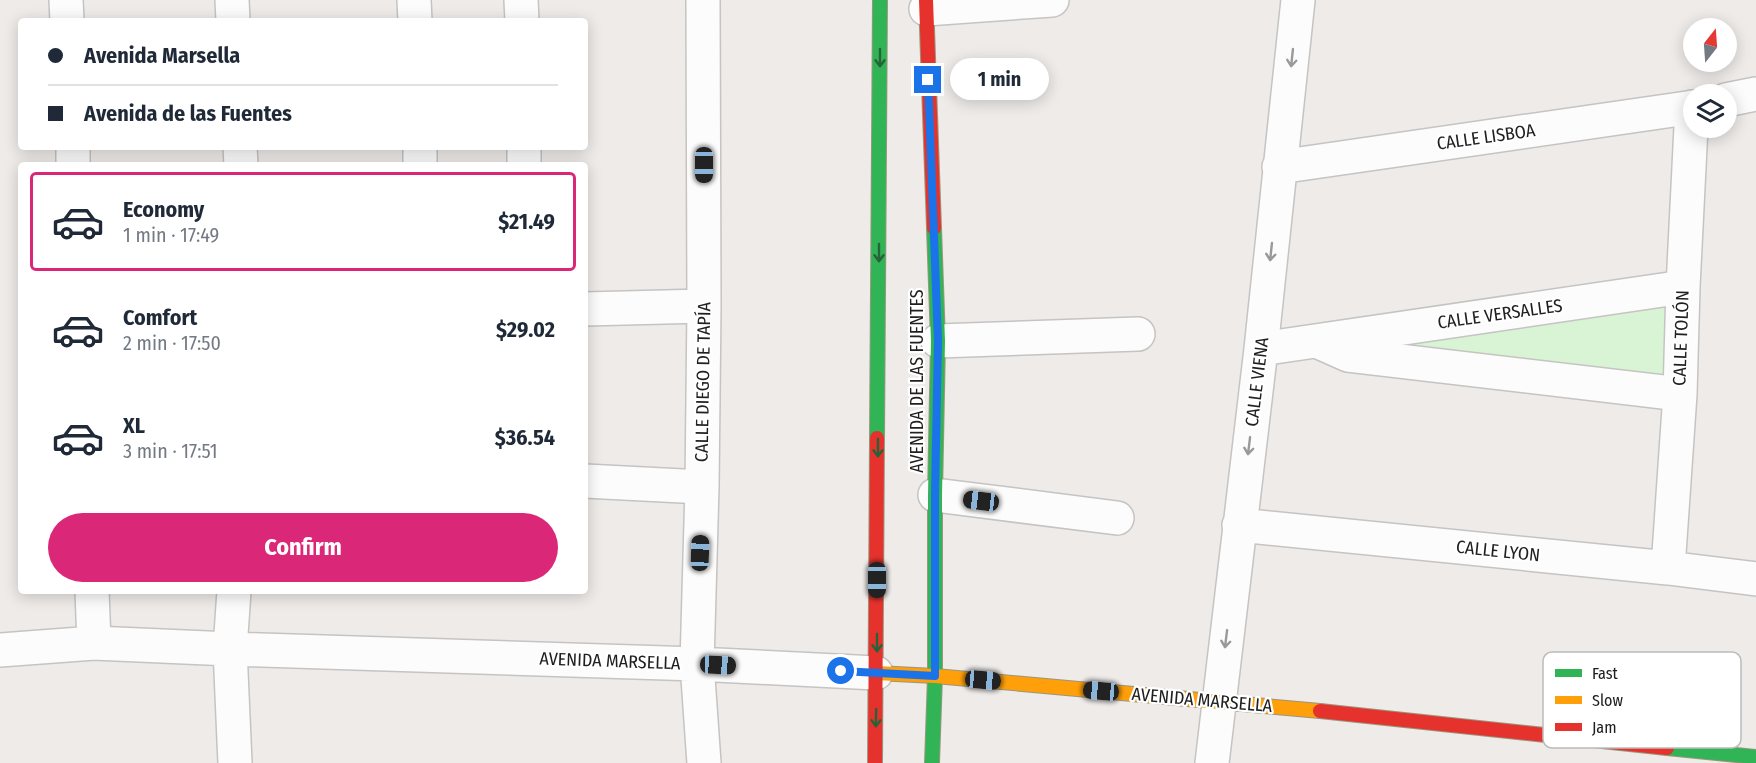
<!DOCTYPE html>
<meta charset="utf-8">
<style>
:root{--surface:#fff;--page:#f2f2f3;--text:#1f2937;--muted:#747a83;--line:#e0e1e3;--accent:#db2777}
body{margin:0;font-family:"Fira Sans Condensed",sans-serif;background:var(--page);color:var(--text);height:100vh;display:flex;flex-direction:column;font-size:22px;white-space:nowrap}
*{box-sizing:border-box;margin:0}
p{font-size:20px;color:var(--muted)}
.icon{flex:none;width:33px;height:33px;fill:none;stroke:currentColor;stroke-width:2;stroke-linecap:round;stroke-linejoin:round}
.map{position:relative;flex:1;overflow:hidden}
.side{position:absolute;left:18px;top:162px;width:570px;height:432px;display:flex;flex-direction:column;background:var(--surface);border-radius:6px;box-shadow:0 3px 15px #0003}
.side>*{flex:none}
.top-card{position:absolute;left:18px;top:18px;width:570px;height:132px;border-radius:6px;box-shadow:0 3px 15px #0003;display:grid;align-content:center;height:132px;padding:0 30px;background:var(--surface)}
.needle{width:39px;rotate:17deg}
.controls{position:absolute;left:1683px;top:18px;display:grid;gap:12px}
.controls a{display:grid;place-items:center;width:54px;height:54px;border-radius:50%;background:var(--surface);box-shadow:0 3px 15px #0003;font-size:30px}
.end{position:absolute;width:27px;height:27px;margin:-14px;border:8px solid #1a73e8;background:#fff;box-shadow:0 0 0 3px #fff}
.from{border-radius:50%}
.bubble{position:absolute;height:42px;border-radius:21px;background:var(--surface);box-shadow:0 3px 15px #0003;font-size:20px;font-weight:700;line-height:42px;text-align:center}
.car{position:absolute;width:18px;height:36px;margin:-18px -9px;border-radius:8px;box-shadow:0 0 4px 2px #0007;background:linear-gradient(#222 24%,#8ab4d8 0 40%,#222 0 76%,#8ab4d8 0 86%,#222 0)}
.top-card b{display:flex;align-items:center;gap:21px;height:57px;font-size:22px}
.top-card b+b{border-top:2px solid var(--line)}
.top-card i{width:15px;height:15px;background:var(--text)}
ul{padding:10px 0 0;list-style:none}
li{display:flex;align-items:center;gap:18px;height:99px;margin:0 12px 9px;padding:0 18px;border:3px solid transparent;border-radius:6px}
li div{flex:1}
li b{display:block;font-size:22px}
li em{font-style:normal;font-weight:700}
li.on{border-color:var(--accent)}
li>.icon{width:54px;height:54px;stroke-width:1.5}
.action{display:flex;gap:12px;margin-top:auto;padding:12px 30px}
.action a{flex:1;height:69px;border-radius:36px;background:var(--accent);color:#fff;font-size:24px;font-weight:700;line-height:69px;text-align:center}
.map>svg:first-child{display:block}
.park{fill:#d8f4d4}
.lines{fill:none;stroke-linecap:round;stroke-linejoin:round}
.street-casing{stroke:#c5c4c3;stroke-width:36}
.fast-casing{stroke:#99977f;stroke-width:16}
.slow-casing{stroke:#99977f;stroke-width:16}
.jam-casing{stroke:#99977f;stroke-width:16}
.street{stroke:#fcfcfc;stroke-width:33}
.fast{stroke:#30b455;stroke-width:14}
.slow{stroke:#ff9f0a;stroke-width:14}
.jam{stroke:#e5322d;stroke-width:14}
.oneway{stroke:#276338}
.oneway2{stroke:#999}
.route{stroke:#1a73e8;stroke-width:8}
.labels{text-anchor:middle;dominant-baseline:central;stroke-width:4.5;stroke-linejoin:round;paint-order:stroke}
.street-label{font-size:18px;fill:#202020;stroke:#fff}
.key{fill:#fff;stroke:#bcbcbc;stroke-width:1.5}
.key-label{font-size:16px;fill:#202020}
</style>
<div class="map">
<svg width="1756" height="763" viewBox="0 0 1756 763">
<rect width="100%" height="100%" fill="#eeebe9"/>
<path class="park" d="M 1674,297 L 1672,380 L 1353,344 Z"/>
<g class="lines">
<defs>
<path id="street" d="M 66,0 L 67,21
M 232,0 L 233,21
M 414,0 L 415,21
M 521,0 L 522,21
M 703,0 L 704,306 L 702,487 L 697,664 L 704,763
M 926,9 L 1052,0
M 1726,100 L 1756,94
M 73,147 L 73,165
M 240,147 L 241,165
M 420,147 L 420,165
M 524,147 L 524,165
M 1279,167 L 1694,107
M 585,309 L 704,306
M 938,341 L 1138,334
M 1321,343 L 1348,355 L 1680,394
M 1261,349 L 1683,287
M 585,481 L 702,487
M 935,495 L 1117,518
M 1239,525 L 1668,568 L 1756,579
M 1668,568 L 1680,394 L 1683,287 L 1692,107
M 92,591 L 94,643
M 234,591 L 230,649 L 235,763
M 0,650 L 94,643 L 230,649 L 697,664 L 876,673
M 1212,763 L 1261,349 L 1298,0"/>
<path id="fast" d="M 877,438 L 880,0
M 1667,748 L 1756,757
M 932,763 L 935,676 L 935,495 L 938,341 L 934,228"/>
<path id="slow" d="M 876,673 L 935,676 L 1320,711"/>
<path id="jam" d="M 926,0 L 934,228
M 1320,711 L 1667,748
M 875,763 L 877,438"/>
</defs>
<use href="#street" class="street-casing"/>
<use href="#fast" class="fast-casing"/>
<use href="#slow" class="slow-casing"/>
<use href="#jam" class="jam-casing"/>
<use href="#street" class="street"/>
<use href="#fast" class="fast"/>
<use href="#slow" class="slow"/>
<use href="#jam" class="jam"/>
</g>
<defs><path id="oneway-shaft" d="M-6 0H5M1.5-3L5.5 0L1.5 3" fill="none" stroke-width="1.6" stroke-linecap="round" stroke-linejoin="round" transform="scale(1.5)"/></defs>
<g class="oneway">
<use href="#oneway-shaft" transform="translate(880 58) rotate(90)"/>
<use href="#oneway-shaft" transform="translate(879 253) rotate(90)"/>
<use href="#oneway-shaft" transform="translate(878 448) rotate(90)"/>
<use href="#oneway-shaft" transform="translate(877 643) rotate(90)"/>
<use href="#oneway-shaft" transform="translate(876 718) rotate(91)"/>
</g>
<g class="oneway2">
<use href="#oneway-shaft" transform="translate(1292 58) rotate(96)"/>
<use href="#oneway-shaft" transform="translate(1271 252) rotate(96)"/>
<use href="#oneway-shaft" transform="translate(1249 446) rotate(97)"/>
<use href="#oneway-shaft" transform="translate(1226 639) rotate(97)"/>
</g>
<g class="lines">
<path class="route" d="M 841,671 L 935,676 L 935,495 L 938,341 L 928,80"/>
</g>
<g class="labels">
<g class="street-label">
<text transform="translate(1486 137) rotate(-8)">CALLE LISBOA</text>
<text transform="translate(1500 314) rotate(-8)">CALLE VERSALLES</text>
<text transform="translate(1681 338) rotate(-88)">CALLE TOLÓN</text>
<text transform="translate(917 381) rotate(-90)">AVENIDA DE LAS FUENTES</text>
<text transform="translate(703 382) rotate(-89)">CALLE DIEGO DE TAPÍA</text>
<text transform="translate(1257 382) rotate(-83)">CALLE VIENA</text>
<text transform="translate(1498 551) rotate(6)">CALLE LYON</text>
<text transform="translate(610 661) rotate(2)">AVENIDA MARSELLA</text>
<text transform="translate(1202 700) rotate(5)">AVENIDA MARSELLA</text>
</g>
</g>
<rect x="1543" y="652" width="198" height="96" rx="9" class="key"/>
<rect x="1555" y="669" width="27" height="8" fill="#30b455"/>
<rect x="1555" y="696" width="27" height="8" fill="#ff9f0a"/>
<rect x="1555" y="723" width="27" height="8" fill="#e5322d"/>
<g class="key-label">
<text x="1592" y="679">Fast</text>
<text x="1592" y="706">Slow</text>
<text x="1592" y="733">Jam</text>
</g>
</svg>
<div class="controls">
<a><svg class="needle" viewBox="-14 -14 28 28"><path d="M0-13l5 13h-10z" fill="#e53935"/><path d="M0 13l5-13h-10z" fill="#747a83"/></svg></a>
<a><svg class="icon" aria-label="layers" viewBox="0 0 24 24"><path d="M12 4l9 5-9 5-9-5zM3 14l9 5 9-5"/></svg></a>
</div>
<i class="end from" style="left:841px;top:671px"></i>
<i class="end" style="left:928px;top:80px"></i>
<div class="bubble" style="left:950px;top:58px;width:99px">1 min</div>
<i class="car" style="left:704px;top:165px;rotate:180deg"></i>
<i class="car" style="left:981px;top:501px;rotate:277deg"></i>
<i class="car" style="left:700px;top:553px;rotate:2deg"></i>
<i class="car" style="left:877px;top:580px;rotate:180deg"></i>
<i class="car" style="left:718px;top:665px;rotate:93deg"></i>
<i class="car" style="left:983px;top:680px;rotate:95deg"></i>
<i class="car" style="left:1101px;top:691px;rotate:275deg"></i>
<div class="top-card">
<b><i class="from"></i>Avenida Marsella</b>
<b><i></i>Avenida de las Fuentes</b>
</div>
<section class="side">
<ul>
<li class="on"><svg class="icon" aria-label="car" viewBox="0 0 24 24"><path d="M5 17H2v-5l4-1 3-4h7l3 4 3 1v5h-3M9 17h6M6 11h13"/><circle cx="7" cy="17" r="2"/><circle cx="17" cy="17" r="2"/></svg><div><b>Economy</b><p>1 min · 17:49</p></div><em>$21.49</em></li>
<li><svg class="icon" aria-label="car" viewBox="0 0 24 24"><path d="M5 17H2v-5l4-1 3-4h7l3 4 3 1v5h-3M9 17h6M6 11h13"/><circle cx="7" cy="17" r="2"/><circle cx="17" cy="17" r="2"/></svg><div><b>Comfort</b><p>2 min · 17:50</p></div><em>$29.02</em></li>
<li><svg class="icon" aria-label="car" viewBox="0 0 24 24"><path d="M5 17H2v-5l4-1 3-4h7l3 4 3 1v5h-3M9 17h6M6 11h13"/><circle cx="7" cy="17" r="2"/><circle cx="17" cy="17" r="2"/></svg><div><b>XL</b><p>3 min · 17:51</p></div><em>$36.54</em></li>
</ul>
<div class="action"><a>Confirm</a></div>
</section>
</div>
